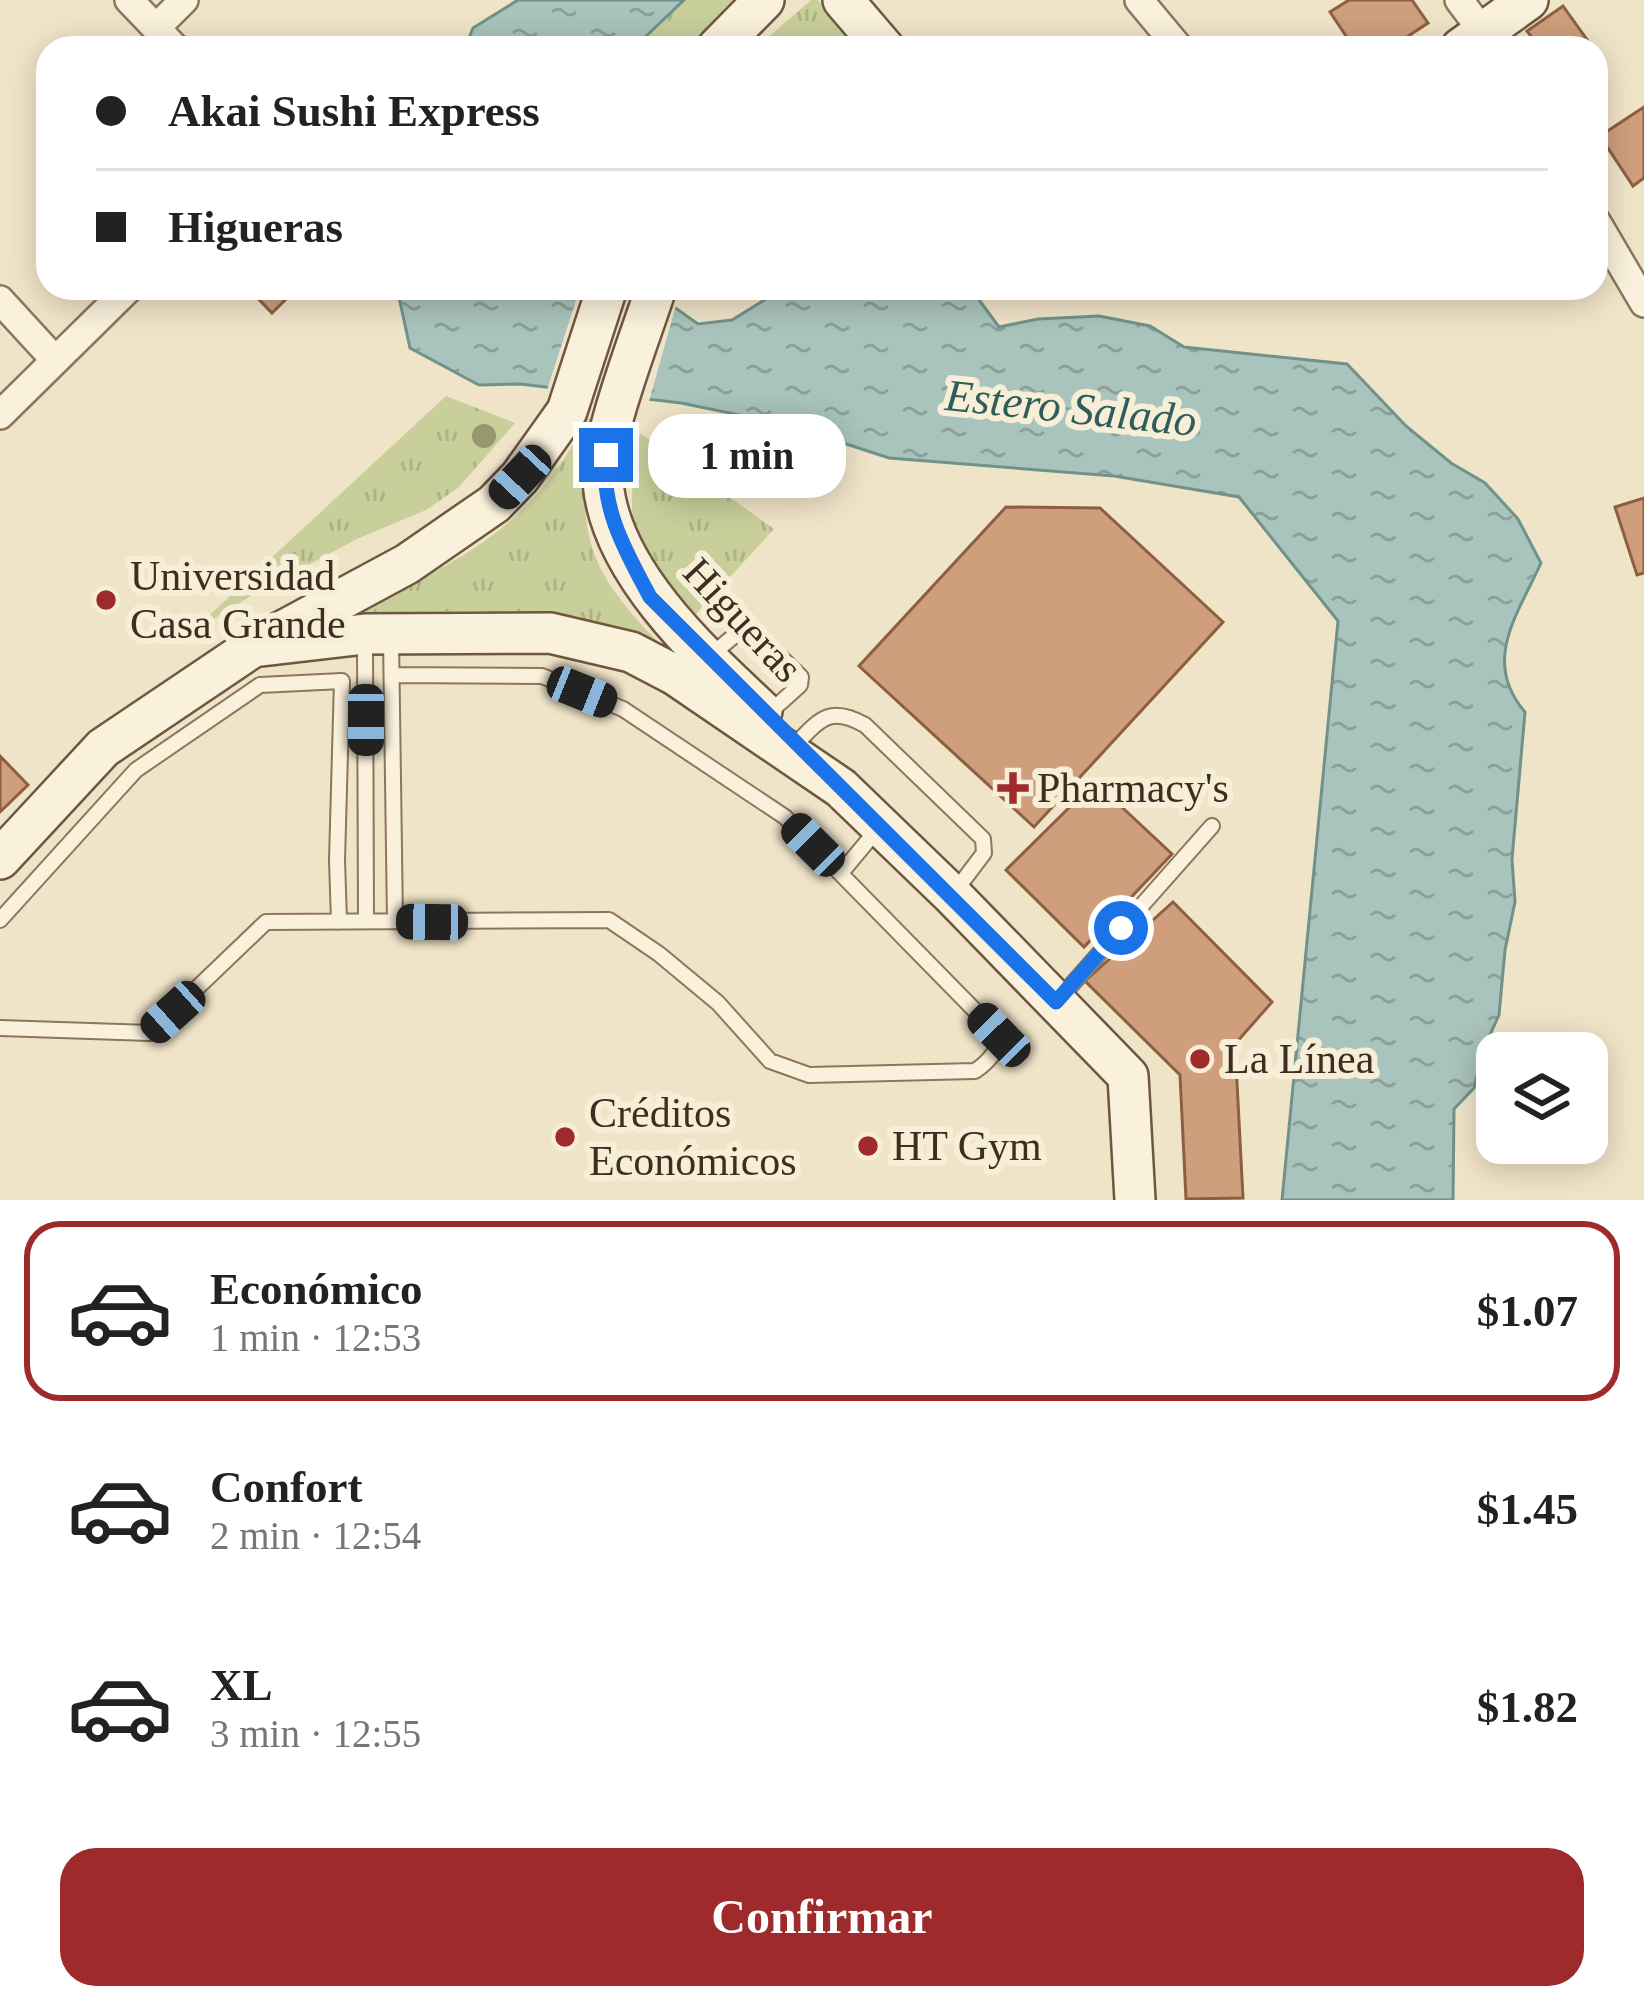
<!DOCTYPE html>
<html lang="es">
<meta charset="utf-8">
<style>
:root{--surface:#fff;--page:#f2f2f2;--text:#222;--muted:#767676;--line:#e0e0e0;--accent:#9e2a2b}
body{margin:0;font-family:Georgia,serif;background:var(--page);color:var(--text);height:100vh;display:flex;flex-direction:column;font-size:45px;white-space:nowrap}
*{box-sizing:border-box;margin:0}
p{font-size:39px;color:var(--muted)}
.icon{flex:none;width:66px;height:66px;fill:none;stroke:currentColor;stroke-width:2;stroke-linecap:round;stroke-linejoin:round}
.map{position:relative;height:1200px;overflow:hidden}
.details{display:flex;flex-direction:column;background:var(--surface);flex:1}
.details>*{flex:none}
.top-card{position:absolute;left:36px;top:36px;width:1572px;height:264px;border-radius:36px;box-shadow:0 6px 30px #0003;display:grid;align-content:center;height:264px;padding:0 60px;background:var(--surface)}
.controls{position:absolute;left:1476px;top:1032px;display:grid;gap:24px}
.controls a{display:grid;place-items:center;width:132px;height:132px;border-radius:24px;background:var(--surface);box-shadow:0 6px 30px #0003;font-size:60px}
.end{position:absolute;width:54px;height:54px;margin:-27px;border:15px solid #1a73e8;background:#fff;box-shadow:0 0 0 6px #fff}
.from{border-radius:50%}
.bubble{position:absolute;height:84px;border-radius:36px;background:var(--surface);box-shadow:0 6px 30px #0003;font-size:39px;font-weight:800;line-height:84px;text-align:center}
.car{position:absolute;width:36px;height:72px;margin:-36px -18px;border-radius:15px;box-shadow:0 0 9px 3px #0007;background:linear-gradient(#222 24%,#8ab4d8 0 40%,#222 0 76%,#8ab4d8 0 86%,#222 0)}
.top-card b{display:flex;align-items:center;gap:42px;height:114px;font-size:45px}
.top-card b+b{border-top:3px solid var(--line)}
.top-card i{width:30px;height:30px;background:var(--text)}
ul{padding:21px 0 0;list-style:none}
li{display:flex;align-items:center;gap:36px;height:180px;margin:0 24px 18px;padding:0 36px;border:6px solid transparent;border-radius:36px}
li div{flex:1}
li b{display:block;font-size:45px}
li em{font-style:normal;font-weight:800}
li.selected{border-color:var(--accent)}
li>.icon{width:108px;height:108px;stroke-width:1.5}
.cta{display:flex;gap:24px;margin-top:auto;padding:24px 60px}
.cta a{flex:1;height:138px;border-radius:36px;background:var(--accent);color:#fff;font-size:48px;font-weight:800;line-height:138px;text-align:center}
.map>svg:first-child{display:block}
.grass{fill:url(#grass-tufts)}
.water{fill:url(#water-ripples);stroke:#6f938a;stroke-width:3}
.pier{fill:#f0e4c8}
.building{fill:#cf9f7d;stroke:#8d5f41;stroke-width:3}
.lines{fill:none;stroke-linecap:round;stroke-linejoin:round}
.lane-casing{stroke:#8d765c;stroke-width:18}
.street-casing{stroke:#8d765c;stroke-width:32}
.secondary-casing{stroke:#6f573f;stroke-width:44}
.lane{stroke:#faf1dc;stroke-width:14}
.street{stroke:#faf1dc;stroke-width:27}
.secondary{stroke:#faf1dc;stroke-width:39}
.tree{fill:#96986f}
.route{stroke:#1a73e8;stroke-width:15}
.poi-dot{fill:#9e2a2b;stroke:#f7eed8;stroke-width:4.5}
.labels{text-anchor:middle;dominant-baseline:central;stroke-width:12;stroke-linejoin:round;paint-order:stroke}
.poi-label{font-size:42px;fill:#3d2e20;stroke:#f7eed8;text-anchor:start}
.street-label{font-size:42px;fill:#3d2e20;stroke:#f7eed8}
.water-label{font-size:45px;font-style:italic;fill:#2f5d5a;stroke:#f7eed8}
</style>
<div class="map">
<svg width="1644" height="1200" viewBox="0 0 1644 1200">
<defs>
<pattern id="grass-tufts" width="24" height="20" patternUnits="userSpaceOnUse" patternTransform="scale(3)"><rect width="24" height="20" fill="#c9cf9b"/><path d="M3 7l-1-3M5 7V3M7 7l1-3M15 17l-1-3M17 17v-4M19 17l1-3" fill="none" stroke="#aeb285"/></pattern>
<pattern id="water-ripples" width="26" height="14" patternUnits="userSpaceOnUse" patternTransform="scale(3)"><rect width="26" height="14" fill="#a9c4bc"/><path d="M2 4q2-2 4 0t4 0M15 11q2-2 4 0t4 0" fill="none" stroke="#8ba098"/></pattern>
</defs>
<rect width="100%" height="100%" fill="#f0e4c8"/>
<path class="grass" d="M 684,0 L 739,0 L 691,48 L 640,48 L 642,40 Z
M 811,0 L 818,0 L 858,48 L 756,48 Z
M 446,396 L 515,423 L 458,488 L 426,510 L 357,539 L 259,591 L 188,635 Z
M 587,418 L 593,420 C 576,532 582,565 663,647 L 573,617 L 475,611 L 351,613 C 457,562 533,529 587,418 Z
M 640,433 L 774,529 L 696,614 C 682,601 667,588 654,573 C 622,536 632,478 640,433 Z"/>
<path class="water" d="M 518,0 L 684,0 L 642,40 L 640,48 L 465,48 L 473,28 Z
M 397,288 L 647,288 L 698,324 L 732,320 L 784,288 L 956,288 L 977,297 L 999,327 L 1038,319 L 1099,316 L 1150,326 L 1184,347 L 1347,364 L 1406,426 L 1451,463 L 1485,483 L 1518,519 L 1541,563 C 1518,614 1481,661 1525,712 L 1512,859 L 1515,902 L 1505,950 L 1499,1015 L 1483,1050 L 1474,1088 L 1454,1109 L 1453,1200 L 1282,1200 L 1338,621 L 1239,497 L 1114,476 L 889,458 L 788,425 L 681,403 L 520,384 L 479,385 L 410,348 Z"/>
<path class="pier" d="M 580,288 L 658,288 L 677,302 L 648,405 L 546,393 Z"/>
<path class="building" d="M 1349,0 L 1412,0 L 1428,23 L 1390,48 L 1368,48 L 1365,44 L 1354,48 L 1330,12 Z
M 1563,6 L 1593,48 L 1540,48 L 1527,31 Z
M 1644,107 L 1644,178 L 1633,186 L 1600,136 Z
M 248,288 L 297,288 L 272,313 Z
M 1644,498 L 1644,573 L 1637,575 L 1615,507 Z
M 1006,507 L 1100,508 L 1223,622 L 1034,827 L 859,666 Z
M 0,756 L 28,785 L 0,812 Z
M 1095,782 L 1172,854 L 1084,947 L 1006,870 Z
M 1173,902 L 1272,1002 L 1235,1044 L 1243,1198 L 1186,1199 L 1180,1075 L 1085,981 Z"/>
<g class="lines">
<defs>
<path id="lane" d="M 391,638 L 395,921
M 365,640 L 366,921
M 710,656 L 741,630 L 751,628 L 801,677 L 800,685 L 770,712
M 796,744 C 821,718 830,706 865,725 L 983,839 L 984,853 L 953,894
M 841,873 L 876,831
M 0,920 L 136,770 L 260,685 L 342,681 L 337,860 L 339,922
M 1059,999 L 1212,826
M 0,1028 L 150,1033 L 266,922 L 609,920 L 659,954 L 718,1003 L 770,1061 L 809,1075 L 975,1071 C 987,1063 1000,1050 999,1035 L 785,817 L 623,709 L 542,676 L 392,675"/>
<path id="street" d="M 129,0 L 175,48
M 1139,0 L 1179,48
M 1459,0 L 1495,48
M 156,28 L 184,0
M 1596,221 L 1644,303
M 0,300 L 55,360
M 0,415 L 129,288"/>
<path id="secondary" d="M 843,0 L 884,48
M 717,48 L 764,0
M 1461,48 L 1528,0
M 656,288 C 642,333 599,440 603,482 C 610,571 701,654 762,711
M 253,647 L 365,634 L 550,633 L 631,652 L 675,675 L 841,788 L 952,895 L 1128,1076 L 1135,1200
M 0,859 L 103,748 L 253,647 L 407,564 L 494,504 L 520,477 L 567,411 L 607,288"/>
</defs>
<use href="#lane" class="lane-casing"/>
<use href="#street" class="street-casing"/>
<use href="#secondary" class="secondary-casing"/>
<use href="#lane" class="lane"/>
<use href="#street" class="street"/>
<use href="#secondary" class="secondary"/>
</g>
<circle class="tree" cx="484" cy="436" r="12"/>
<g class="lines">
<path class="route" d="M 606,455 C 600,508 626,552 650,597 L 1056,1002 L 1121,928"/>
</g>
<g class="poi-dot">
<circle cx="106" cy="600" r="12"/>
<path d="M1007 770h12v12h12v12h-12v12h-12v-12h-12v-12h12z"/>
<circle cx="1200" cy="1059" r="12"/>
<circle cx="565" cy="1137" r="12"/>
<circle cx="868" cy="1146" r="12"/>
</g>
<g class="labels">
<g class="poi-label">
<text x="130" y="576">Universidad<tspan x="130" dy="48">Casa Grande</tspan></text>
<text x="1037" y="788">Pharmacy's</text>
<text x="1224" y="1059">La Línea</text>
<text x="589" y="1113">Créditos<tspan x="589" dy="48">Económicos</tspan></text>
<text x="892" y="1146">HT Gym</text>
</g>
<g class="street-label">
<text transform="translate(743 620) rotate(47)">Higueras</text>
</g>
<g class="water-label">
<text transform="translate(1071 408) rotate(6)">Estero Salado</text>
</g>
</g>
</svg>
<div class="controls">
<a><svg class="icon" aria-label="layers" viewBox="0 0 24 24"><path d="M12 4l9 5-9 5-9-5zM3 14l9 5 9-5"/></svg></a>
</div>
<i class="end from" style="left:1121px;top:928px"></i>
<i class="end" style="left:606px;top:455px"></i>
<div class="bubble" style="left:648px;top:414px;width:198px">1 min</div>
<i class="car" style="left:520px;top:477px;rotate:223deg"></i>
<i class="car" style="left:582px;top:692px;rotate:112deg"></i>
<i class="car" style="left:366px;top:720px;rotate:180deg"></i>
<i class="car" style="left:813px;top:845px;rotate:315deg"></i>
<i class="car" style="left:432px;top:922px;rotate:271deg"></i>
<i class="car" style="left:173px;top:1012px;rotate:228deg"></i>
<i class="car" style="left:999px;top:1035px;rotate:316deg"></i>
<div class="top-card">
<b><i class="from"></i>Akai Sushi Express</b>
<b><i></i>Higueras</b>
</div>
</div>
<section class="details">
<ul>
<li class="selected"><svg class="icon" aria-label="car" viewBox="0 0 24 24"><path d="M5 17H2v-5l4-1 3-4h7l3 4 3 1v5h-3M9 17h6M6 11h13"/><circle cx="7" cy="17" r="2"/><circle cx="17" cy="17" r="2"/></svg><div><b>Económico</b><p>1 min · 12:53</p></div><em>$1.07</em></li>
<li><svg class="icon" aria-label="car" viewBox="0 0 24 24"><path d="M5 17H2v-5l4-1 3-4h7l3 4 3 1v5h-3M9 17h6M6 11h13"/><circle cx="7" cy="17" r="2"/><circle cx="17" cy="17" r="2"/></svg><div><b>Confort</b><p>2 min · 12:54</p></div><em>$1.45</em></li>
<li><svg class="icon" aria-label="car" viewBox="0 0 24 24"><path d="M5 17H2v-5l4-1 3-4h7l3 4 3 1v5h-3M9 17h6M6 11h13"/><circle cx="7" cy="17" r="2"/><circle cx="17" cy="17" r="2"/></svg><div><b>XL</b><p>3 min · 12:55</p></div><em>$1.82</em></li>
</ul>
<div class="cta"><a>Confirmar</a></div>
</section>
